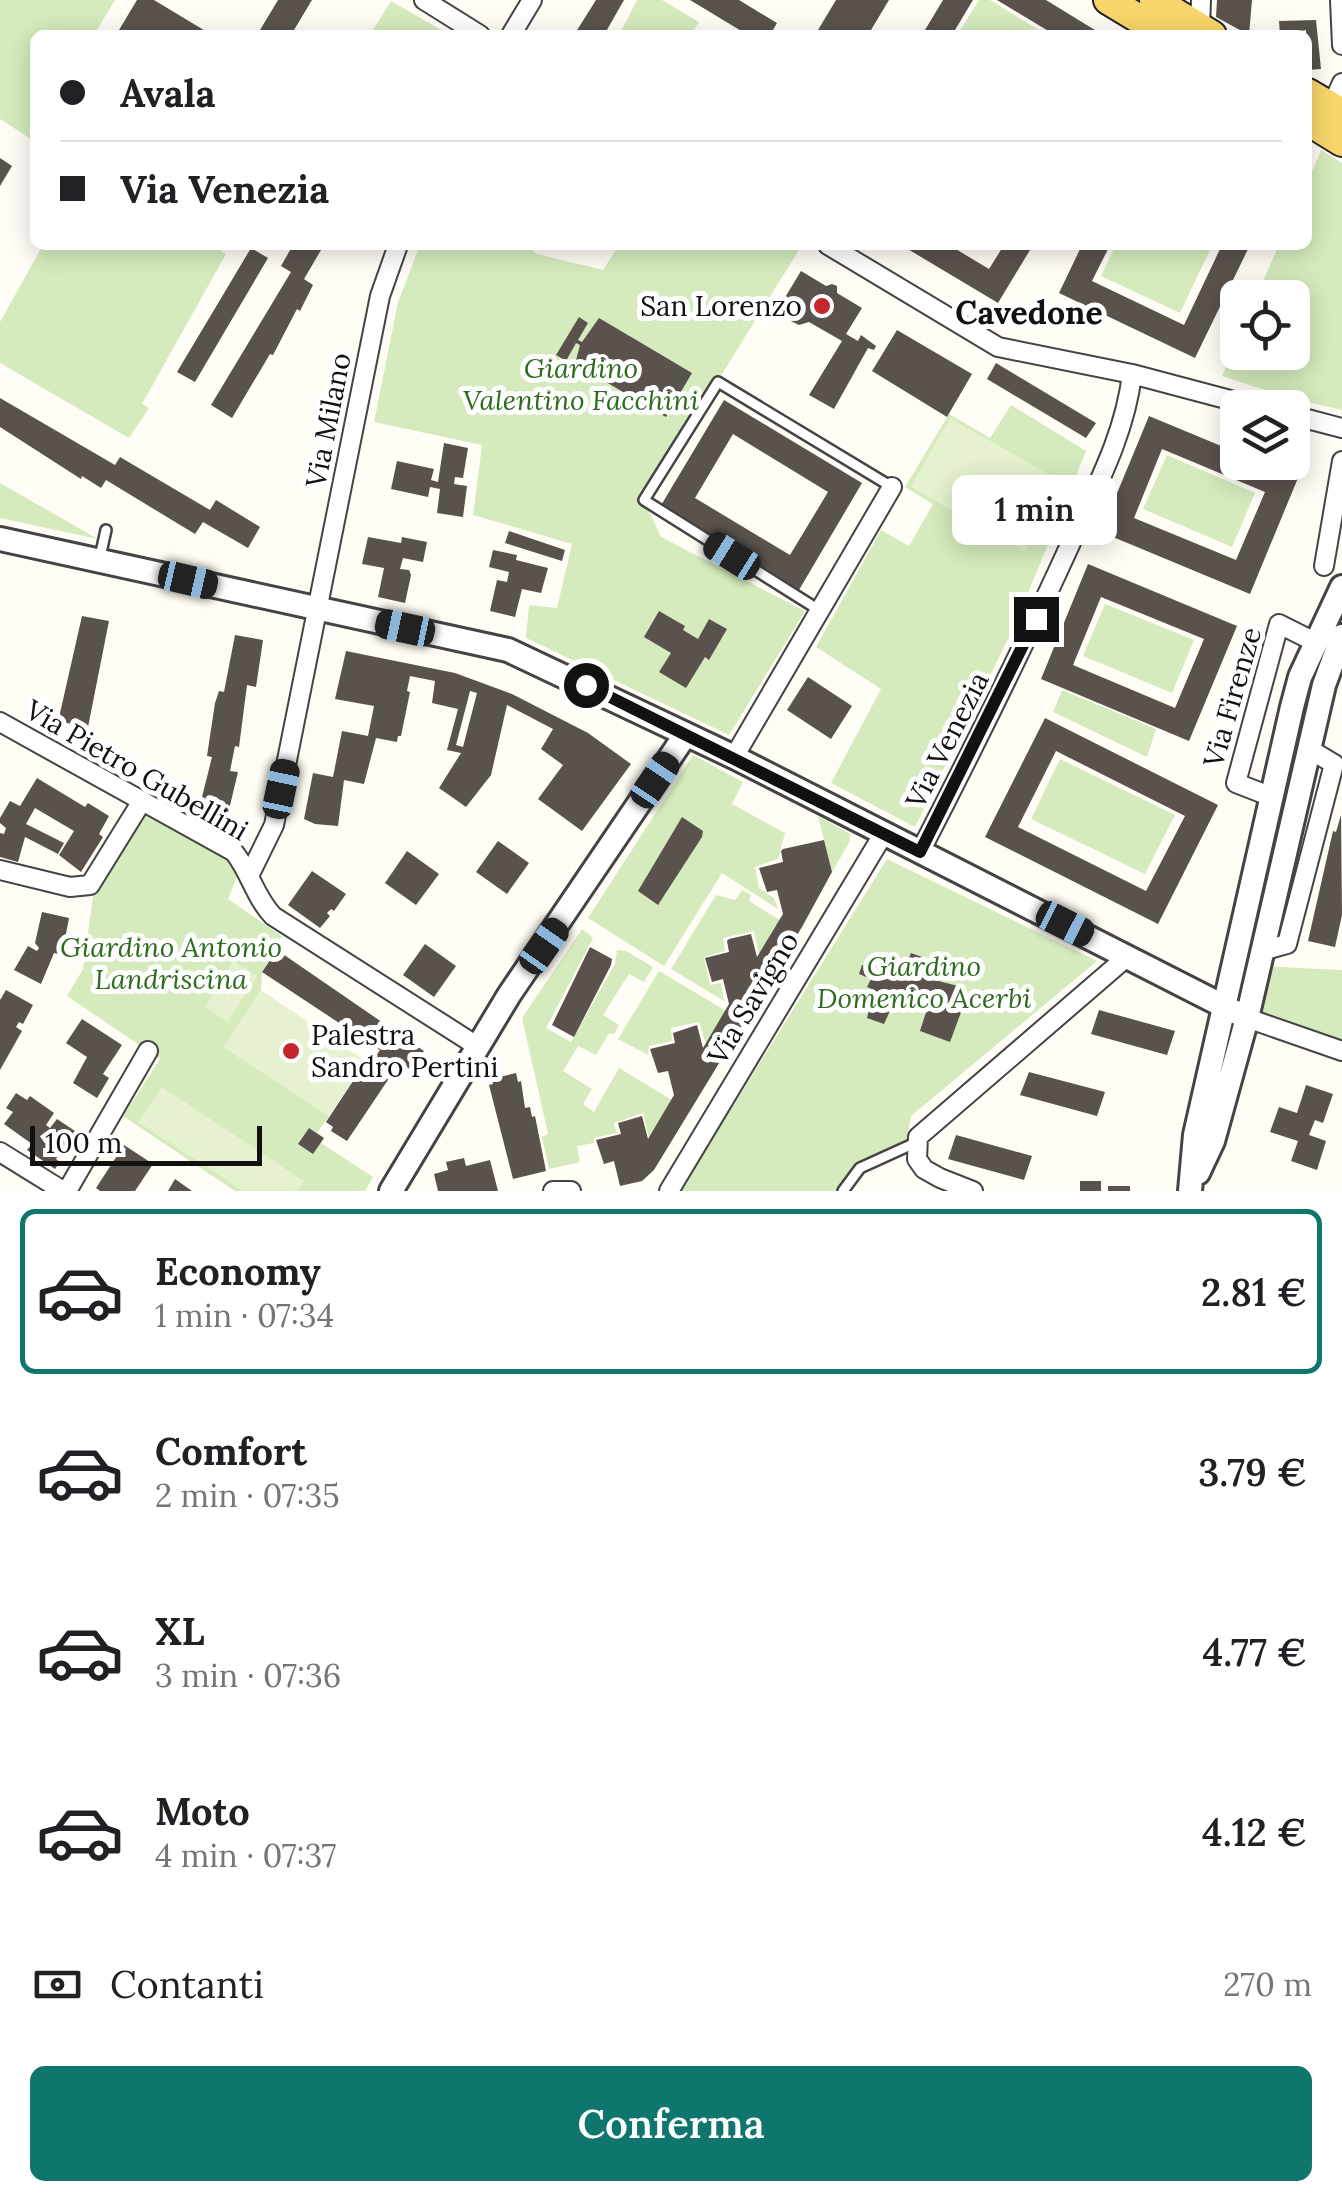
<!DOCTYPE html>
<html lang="it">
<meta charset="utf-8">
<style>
:root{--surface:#fff;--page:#f6f6f6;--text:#202124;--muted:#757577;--line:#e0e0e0;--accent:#0f766e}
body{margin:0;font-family:Lora,serif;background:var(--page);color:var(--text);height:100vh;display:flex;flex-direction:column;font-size:38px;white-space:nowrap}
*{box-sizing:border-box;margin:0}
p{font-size:32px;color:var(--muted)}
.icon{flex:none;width:55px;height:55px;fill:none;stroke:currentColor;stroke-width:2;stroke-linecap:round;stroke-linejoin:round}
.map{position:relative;height:1191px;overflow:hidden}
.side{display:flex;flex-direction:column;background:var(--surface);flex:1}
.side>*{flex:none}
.guide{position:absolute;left:30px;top:30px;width:1282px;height:220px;border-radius:15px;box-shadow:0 5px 25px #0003;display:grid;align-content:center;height:220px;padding:0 30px;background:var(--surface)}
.controls{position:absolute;left:1220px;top:280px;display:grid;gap:20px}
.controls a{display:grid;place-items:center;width:90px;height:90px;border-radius:15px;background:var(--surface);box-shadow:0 5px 25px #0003;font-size:50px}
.scale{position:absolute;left:30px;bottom:25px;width:232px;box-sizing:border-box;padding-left:10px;border:5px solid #111;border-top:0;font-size:28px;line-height:35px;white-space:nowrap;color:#111;-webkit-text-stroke:8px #fff;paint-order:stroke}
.end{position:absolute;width:45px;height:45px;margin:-22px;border:12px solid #111;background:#fff;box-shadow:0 0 0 5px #fff}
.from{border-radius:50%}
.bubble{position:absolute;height:70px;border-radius:15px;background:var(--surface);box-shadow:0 5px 25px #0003;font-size:32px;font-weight:600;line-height:70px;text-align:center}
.car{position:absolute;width:30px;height:60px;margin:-30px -15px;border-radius:12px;box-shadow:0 0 8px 2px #0007;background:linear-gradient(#222 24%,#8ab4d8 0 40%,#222 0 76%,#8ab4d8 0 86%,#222 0)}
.guide b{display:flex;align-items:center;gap:35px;height:95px;font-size:38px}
.guide b+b{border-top:2px solid var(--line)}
.guide i{width:25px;height:25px;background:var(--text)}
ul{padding:18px 0 0;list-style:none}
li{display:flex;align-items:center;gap:30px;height:165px;margin:0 20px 15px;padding:0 10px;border:5px solid transparent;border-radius:15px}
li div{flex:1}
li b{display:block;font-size:38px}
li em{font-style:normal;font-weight:600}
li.current{border-color:var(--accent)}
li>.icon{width:90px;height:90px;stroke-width:1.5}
.pay{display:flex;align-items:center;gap:25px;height:110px;padding:0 30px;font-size:38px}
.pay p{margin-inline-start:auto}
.button{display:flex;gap:20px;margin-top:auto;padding:20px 30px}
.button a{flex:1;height:115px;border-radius:15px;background:var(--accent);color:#fff;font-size:40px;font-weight:600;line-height:115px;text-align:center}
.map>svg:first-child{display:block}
.green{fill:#d5ebbd}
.pitch{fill:#e6f2cf}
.building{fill:#5a524d;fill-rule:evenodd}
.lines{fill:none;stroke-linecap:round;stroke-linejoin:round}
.service-casing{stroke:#444;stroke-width:14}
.minor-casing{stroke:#444;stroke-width:22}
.tertiary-casing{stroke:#444;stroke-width:28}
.primary-casing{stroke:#222;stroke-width:32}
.service{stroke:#fff;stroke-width:9}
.minor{stroke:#fff;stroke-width:18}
.tertiary{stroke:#fff;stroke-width:22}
.primary{stroke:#f9d66b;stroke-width:28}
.route{stroke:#111;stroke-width:12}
.poi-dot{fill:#c4262e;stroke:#fff;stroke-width:4}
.labels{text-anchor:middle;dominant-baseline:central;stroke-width:10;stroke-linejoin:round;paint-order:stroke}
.poi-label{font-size:28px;fill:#111;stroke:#fff;text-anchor:end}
.park-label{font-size:28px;font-style:italic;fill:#2f6b1f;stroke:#fff}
.street-label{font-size:28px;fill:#111;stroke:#fff}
.quarter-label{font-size:32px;font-weight:bold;fill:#111;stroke:#fff}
</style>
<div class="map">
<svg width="1342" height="1191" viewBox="0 0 1342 1191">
<rect width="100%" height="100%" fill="#fffdf5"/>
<path class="green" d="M 0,0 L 115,0 L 94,35 L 35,35 L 35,132 L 31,139 L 0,119 Z
M 637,0 L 662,0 L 699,22 L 691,35 L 619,35 Z
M 979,0 L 990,0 L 1047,35 L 957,35 Z
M 391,1 L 450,35 L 370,35 Z
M 1321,150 L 1342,163 L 1342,410 L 1287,397 L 1222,376 L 1237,340 L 1238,352 L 1292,352 L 1292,298 L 1256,297 L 1279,245 L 1308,245 L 1308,181 Z
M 43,245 L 210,245 L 226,254 L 142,404 L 149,408 L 129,438 L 0,363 L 0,322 Z
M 420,245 L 523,245 L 537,254 L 603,270 L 619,245 L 802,245 L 644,500 L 661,537 L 805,611 L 729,735 L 526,638 L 529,605 L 557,608 L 572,544 L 473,515 L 482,445 L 374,422 L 398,302 Z
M 1116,245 L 1201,245 L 1210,250 L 1180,313 L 1101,276 Z
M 1011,405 L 1086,451 L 1015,625 L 915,827 L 831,783 L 881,689 L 816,647 L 881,530 L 909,546 L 933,504 L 905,487 L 949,414 L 990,438 Z
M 1167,455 L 1255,493 L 1232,547 L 1143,509 Z
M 0,483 L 98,539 L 0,518 Z
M 1105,604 L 1194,640 L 1172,693 L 1083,656 Z
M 1062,690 L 1156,729 L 1147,757 L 1053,712 Z
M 693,755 L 743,782 L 732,804 L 785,833 L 778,859 L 755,867 L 759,888 L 774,898 L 778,909 L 722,873 L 664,966 L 588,918 Z
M 1060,759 L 1175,815 L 1145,874 L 1031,819 Z
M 145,810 L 230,859 L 238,874 L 228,899 L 282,936 L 262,972 L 261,990 L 224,1047 L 329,1116 L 317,1133 L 324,1138 L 321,1143 L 373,1177 L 365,1191 L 235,1191 L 123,1116 L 160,1059 L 67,996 L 83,969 L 93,897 Z
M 818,816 L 850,834 L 850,841 L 832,872 Z
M 887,859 L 1097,961 L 911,1116 L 907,1139 L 837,1191 L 680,1191 Z
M 742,890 L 751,895 L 749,901 L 793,928 L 764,980 L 754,931 L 723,938 L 725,951 L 704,957 L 710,985 L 721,983 L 724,1001 L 671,969 L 716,895 L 735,900 Z
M 582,929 L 593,938 L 546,1028 L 571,1042 L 615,964 L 617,950 L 626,951 L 653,967 L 644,982 L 629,974 L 603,1015 L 619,1025 L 614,1034 L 609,1033 L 596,1055 L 578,1046 L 563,1071 L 592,1089 L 583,1104 L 594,1112 L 619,1068 L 682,1106 L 654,1159 L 643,1113 L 614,1123 L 617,1133 L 594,1138 L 594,1143 L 577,1146 L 580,1162 L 549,1169 L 542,1137 L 548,1134 L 522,1018 Z
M 1258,966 L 1342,970 L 1342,1051 L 1247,1018 Z
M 659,971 L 738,1018 L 708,1051 L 699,1022 L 671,1028 L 672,1041 L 649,1046 L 648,1055 L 618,1039 Z"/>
<path class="pitch" d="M 950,418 L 1064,483 L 1025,552 L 911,487 Z
M 233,961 L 257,976 L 228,1022 L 205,1007 Z
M 261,990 L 365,1061 L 368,1058 L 372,1061 L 369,1066 L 364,1064 L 329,1116 L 223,1047 Z
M 162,1087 L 304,1181 L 297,1191 L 243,1191 L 138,1122 Z"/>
<path class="building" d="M 137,0 L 154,0 L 212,35 L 116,35 Z
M 278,0 L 312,0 L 291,35 L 257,35 Z
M 596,0 L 624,0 L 604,35 L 574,35 Z
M 690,0 L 739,0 L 777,23 L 770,35 L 742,35 L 743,32 Z
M 836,0 L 889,0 L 868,35 L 815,35 Z
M 943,0 L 973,0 L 952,35 L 922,35 Z
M 997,0 L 1046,0 L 1103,35 L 1055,35 Z
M 1217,0 L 1252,0 L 1249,35 L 1216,17 Z
M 1316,20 L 1321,69 L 1308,70 L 1306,30 L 1280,35 L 1279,21 Z
M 0,158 L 12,166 L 0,186 Z
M 293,245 L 324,245 L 304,279 L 313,285 L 300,311 L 297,309 L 273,355 L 270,354 L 232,418 L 211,405 L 291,272 L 281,266 Z
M 901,245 L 949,245 L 989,269 L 1004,245 L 1033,245 L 998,303 Z
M 1082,245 L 1110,245 L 1092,281 L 1184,325 L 1220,249 L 1211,245 L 1250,245 L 1195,358 L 1059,293 Z
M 251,248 L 268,258 L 195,382 L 177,372 Z
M 801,271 L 826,286 L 832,284 L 837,286 L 837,293 L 862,308 L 846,334 L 858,341 L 861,335 L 876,346 L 874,350 L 868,348 L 834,409 L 809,395 L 842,341 L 809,322 L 799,325 L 791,321 L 790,310 L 781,304 Z
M 579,317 L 588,323 L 578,340 L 582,342 L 599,318 L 692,373 L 666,417 L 575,364 L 580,345 L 576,343 L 566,361 L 556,355 Z
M 897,330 L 972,374 L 947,417 L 872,371 Z
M 996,363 L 1096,423 L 1086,438 L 987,379 Z
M 0,398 L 115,465 L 120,457 L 210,510 L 216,500 L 260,527 L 248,548 L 203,522 L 195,534 L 106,480 L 101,488 L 82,476 L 81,479 L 0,427 Z
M 724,400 L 862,483 L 799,590 L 660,507 ZM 733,434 L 828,492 L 790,555 L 695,498 Z
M 1149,416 L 1238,453 L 1238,462 L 1261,462 L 1298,478 L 1250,594 L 1101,532 ZM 1162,449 L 1265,492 L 1236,560 L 1134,518 Z
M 444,443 L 468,448 L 463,478 L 455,477 L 454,484 L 467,486 L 463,517 L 437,513 L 440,489 L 430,487 L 428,497 L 391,489 L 397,461 L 434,469 L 431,480 L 438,482 Z
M 509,531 L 565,550 L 562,561 L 505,543 Z
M 368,537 L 401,543 L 402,537 L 427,542 L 423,562 L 403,558 L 400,569 L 409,570 L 411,575 L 405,603 L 378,597 L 384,568 L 362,564 Z
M 493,550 L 517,555 L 516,560 L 548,568 L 541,593 L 522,589 L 515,617 L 490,611 L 497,580 L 507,582 L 509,572 L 489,567 Z
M 1088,564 L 1237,626 L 1189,741 L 1041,679 ZM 1101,597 L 1204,639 L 1175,708 L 1073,665 Z
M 659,611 L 685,626 L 683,630 L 698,639 L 709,619 L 727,629 L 709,660 L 705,657 L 686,688 L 659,672 L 671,653 L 644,637 Z
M 82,616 L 109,621 L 88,727 L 61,722 L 60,713 Z
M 235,635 L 263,640 L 256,687 L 247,685 L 239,747 L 235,746 L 230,771 L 238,772 L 227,818 L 198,813 L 212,757 L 207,756 L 215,703 L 219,691 L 224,692 Z
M 346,651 L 455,673 L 512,694 L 588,733 L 631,764 L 582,831 L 538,799 L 563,765 L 541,749 L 553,729 L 507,705 L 491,775 L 466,807 L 439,788 L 461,753 L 447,750 L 458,709 L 432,703 L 435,681 L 410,676 L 407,691 L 410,692 L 401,736 L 398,736 L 397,742 L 376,738 L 364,784 L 344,780 L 338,826 L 315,824 L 304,819 L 313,773 L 333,777 L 342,731 L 368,736 L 374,706 L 335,699 ZM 470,691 L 477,693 L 463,747 L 456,745 Z
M 808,677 L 852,706 L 831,739 L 787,710 Z
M 1045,718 L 1218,805 L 1158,924 L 985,837 ZM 1056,751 L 1185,816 L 1146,891 L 1018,827 Z
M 37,778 L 85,807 L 88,803 L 109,816 L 99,834 L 103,837 L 81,872 L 59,855 L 74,831 L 35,808 L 26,824 L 64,843 L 58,854 L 25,837 L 18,862 L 0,857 L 0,833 L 4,834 L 6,828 L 0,823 L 0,818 L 10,801 L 20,806 Z
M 1341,815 L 1342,915 L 1335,947 L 1308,941 L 1333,831 L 1336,832 Z
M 682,817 L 703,831 L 702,837 L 658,905 L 638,891 Z
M 824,840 L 832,872 L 802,927 L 654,1170 L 642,1181 L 620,1186 L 614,1161 L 604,1164 L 596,1140 L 621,1134 L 618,1123 L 642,1116 L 648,1139 L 674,1095 L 668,1071 L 658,1073 L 650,1049 L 675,1043 L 673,1033 L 697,1025 L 703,1048 L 729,1004 L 723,979 L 712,982 L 705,958 L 729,952 L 727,941 L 729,939 L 751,934 L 757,957 L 783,914 L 777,890 L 767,892 L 759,868 L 783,862 L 781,851 L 783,849 Z
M 498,841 L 529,863 L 507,894 L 476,872 Z
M 407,851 L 439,874 L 416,905 L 385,883 Z
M 312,871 L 346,894 L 334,911 L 331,909 L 327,913 L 330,916 L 320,928 L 288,905 Z
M 42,912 L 69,918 L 62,955 L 54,953 L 41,984 L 14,970 L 28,946 L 37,951 L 39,948 L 35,943 Z
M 425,944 L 456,966 L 434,997 L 403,975 Z
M 590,947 L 612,959 L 611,965 L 574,1037 L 552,1025 Z
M 277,950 L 424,1051 L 411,1070 L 400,1062 L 347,1141 L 331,1131 L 333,1127 L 326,1122 L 365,1063 L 369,1066 L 380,1050 L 262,972 Z
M 911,953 L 922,957 L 915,975 L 962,987 L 956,1005 L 963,1007 L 950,1042 L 920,1031 L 928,1006 L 897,995 L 884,1024 L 867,1018 L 874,990 L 867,987 L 871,979 L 859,974 L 862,965 L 865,966 L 867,960 L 903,973 Z
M 6,990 L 33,1005 L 23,1024 L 19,1022 L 16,1027 L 22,1031 L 0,1070 L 0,1000 Z
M 1099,1010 L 1175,1031 L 1167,1055 L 1091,1034 Z
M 82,1019 L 122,1045 L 103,1074 L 109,1078 L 97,1098 L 73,1083 L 87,1057 L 66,1043 Z
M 324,1022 L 350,1040 L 348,1049 L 319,1029 Z
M 1029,1072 L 1105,1092 L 1097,1116 L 1020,1095 Z
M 516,1073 L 518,1082 L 521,1081 L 525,1108 L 530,1107 L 532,1117 L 535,1116 L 546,1171 L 513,1179 L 489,1085 L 493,1084 L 492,1079 Z
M 1306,1085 L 1333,1094 L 1323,1123 L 1315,1120 L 1309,1135 L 1326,1141 L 1317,1170 L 1291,1161 L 1298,1141 L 1270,1132 L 1279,1107 L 1297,1113 Z
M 16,1093 L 27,1100 L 30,1096 L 54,1113 L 46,1125 L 50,1128 L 57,1119 L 75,1131 L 56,1159 L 60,1162 L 55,1169 L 27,1150 L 32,1144 L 4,1124 L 13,1112 L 6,1108 Z
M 309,1128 L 324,1138 L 313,1154 L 298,1144 Z
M 956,1135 L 1032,1156 L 1024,1180 L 948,1159 Z
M 124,1145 L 153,1164 L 135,1191 L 100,1191 L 96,1188 Z
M 464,1158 L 466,1166 L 490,1160 L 498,1191 L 438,1191 L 434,1174 L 448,1170 L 446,1162 Z
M 175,1179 L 192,1191 L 168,1191 Z
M 1080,1181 L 1101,1181 L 1101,1191 L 1080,1191 Z
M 1108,1186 L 1130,1186 L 1130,1191 L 1108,1191 Z"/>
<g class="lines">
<defs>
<path id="service" d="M 100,557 L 106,530
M 819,610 L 644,500 L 718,382 L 892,487
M 843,1191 L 860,1168 L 915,1143"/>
<path id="minor" d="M 424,0 L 480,35
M 1340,0 L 1342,45
M 1200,28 L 1201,0
M 511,35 L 532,0
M 1331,107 L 1342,83
M 828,245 L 998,347 L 1132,374 L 1260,408
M 1292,415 L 1342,428
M 1324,566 L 1342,461
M 0,722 L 234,852 C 250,872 255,897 273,916 L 477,1046
M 734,757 L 892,487
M 1272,797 L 1236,783 L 1279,624 L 1315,642
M 920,852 C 972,751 1022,650 1069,547 C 1094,491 1125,436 1132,374
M 0,870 L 70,887 L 90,885 L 142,801
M 249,876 L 274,825 L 380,296 L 398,245
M 1262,951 L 1287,944 L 1334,764 L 1309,749
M 1247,1018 L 1342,1051
M 0,1152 L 63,1191
M 67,1191 L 148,1051
M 553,1191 L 571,1191
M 669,1191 L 884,833
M 973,1191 L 940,1178 L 924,1169 L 917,1159 L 918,1137 L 1128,956"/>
<path id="tertiary" d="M 0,539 L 508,650 L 734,757 L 1247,1018
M 1198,1173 L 1213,1141 L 1247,1018 L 1324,685 L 1342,636
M 391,1191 L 509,995 L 686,734
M 1190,1191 L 1195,1135 L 1292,707 L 1300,677 L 1342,587"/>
<path id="primary" d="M 1108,0 L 1166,35
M 1154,0 L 1212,35
M 1308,93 L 1342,113
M 1308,121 L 1342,142"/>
</defs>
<use href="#service" class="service-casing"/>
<use href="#minor" class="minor-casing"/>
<use href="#tertiary" class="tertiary-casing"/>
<use href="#primary" class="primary-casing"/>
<use href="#service" class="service"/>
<use href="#minor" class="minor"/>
<use href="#tertiary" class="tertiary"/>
<use href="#primary" class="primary"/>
</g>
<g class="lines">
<path class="route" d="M 586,685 L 920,852 L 1036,619"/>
</g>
<g class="poi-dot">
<circle cx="822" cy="306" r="10"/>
<circle cx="291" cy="1051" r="10"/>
</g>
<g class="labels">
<g class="poi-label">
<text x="802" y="306">San Lorenzo</text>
<text x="311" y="1035" text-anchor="start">Palestra<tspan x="311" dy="32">Sandro Pertini</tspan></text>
</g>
<g class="park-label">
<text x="581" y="368">Giardino<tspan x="581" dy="32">Valentino Facchini</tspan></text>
<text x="171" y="947">Giardino Antonio<tspan x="171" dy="32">Landriscina</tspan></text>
<text x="924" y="966">Giardino<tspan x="924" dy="32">Domenico Acerbi</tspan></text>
</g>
<g class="street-label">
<text transform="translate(328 420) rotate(-79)">Via Milano</text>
<text transform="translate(1232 697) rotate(-74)">Via Firenze</text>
<text transform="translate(947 740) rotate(-63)">Via Venezia</text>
<text transform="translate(137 770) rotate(30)">Via Pietro Gubellini</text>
<text transform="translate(753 998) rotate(-59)">Via Savigno</text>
</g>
<g class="quarter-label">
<text x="1029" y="312">Cavedone</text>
</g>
</g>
</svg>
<div class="controls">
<a><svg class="icon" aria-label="locate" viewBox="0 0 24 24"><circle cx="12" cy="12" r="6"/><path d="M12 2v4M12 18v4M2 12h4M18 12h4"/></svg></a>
<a><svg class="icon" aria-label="layers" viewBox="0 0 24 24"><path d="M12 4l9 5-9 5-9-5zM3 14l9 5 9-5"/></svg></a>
</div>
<div class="scale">100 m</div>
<i class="end from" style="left:586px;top:685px"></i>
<i class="end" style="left:1036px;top:619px"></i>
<div class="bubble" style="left:952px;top:475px;width:165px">1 min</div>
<i class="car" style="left:732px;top:556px;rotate:302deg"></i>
<i class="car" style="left:188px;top:580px;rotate:103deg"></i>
<i class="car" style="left:405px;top:628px;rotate:282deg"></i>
<i class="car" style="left:655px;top:780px;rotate:34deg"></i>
<i class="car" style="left:281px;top:789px;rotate:12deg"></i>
<i class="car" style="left:1065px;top:924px;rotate:117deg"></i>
<i class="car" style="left:544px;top:946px;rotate:35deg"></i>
<div class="guide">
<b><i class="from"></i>Avala</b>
<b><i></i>Via Venezia</b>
</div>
</div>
<section class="side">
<ul>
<li class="current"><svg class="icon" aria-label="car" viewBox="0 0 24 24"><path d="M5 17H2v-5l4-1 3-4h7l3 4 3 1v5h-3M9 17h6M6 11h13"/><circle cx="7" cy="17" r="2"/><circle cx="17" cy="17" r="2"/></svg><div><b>Economy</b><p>1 min · 07:34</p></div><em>2.81 €</em></li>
<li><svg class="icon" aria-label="car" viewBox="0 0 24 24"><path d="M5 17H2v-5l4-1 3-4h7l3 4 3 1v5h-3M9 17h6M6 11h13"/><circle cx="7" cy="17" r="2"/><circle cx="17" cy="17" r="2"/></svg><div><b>Comfort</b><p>2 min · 07:35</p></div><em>3.79 €</em></li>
<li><svg class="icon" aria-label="car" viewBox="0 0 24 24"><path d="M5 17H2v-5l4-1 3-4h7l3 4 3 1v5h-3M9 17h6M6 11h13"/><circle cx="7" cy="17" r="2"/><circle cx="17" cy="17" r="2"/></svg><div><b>XL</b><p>3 min · 07:36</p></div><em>4.77 €</em></li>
<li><svg class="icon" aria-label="car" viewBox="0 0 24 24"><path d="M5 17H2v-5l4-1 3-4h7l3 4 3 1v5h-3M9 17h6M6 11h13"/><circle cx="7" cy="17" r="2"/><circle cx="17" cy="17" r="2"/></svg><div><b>Moto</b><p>4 min · 07:37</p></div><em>4.12 €</em></li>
</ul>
<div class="pay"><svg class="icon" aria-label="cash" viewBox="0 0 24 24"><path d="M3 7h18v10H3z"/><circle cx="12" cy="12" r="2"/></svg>Contanti<p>270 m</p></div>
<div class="button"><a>Conferma</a></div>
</section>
